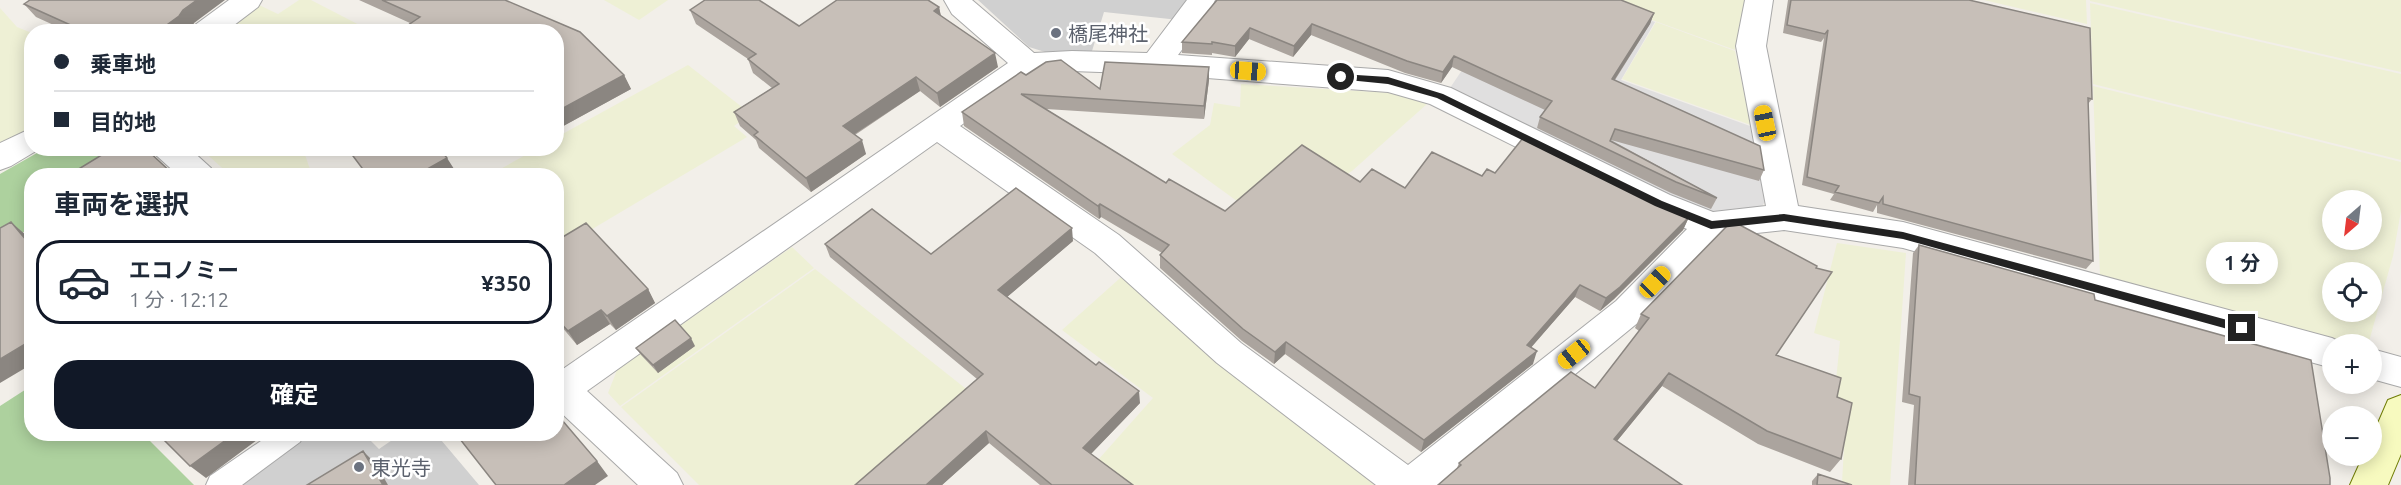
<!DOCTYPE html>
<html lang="ja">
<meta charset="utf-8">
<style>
:root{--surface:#fff;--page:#f2f2f3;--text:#1f2937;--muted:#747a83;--line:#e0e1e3;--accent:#111827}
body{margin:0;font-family:Ubuntu,"Noto Sans JP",sans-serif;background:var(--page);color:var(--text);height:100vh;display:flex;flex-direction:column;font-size:22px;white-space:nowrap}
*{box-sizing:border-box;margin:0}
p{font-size:20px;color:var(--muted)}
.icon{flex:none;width:33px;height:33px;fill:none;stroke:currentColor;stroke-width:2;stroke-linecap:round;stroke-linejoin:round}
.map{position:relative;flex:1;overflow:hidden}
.side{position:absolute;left:24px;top:168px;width:540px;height:273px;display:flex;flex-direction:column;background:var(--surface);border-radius:24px;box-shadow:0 3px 15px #0003}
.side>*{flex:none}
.banner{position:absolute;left:24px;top:24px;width:540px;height:132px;border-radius:24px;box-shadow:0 3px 15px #0003;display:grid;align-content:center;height:132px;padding:0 30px;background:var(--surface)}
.needle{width:39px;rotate:208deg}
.controls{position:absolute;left:2322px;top:190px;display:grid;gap:12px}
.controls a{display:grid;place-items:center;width:60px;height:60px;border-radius:50%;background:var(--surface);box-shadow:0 3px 15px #0003;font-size:30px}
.end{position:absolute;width:27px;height:27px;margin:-14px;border:8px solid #222;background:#fff;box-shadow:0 0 0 3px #fff}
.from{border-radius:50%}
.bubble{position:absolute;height:42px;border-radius:21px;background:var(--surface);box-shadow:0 3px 15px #0003;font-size:20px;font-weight:700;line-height:42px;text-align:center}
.car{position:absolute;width:18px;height:36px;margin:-18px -9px;border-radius:8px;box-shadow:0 0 4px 2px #0007;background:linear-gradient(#f5c518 24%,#345 0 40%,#f5c518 0 76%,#345 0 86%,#f5c518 0)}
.banner b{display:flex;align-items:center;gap:21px;height:57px;font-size:22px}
.banner b+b{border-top:2px solid var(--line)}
.banner i{width:15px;height:15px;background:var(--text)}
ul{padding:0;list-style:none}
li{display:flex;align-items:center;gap:18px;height:84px;margin:0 12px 9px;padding:0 18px;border:3px solid transparent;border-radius:24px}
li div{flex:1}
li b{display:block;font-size:22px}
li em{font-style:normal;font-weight:700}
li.selected{border-color:var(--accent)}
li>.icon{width:54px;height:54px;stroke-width:1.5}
h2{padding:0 30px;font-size:27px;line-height:72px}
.primary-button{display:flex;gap:12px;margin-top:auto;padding:12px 30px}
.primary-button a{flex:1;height:69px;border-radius:24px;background:var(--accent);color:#fff;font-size:24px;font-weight:700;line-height:69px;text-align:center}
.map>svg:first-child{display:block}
.residential{fill:#e0dfdf}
.religious{fill:#d0d0d0}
.farmland{fill:#eef0d5;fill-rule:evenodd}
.forest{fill:#add19e}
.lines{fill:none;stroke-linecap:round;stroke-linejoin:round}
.service-casing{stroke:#a9a9a9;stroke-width:2}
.minor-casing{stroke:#a9a9a9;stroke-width:2}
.secondary-casing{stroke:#707d05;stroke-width:2}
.service{fill:#fff;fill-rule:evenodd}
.minor{fill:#fff;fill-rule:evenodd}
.secondary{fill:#f7fabf;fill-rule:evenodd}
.wall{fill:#aba49e}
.shaded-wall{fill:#8b8681}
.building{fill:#c7bfb8;stroke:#8b8681;stroke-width:1.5}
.route{fill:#222}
.worship-dot{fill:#6b7280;stroke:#fff;stroke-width:2}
.labels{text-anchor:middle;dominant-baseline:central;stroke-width:5;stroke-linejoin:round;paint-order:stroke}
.worship-label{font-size:20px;fill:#5b616d;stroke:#fff;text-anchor:start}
</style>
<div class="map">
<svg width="2401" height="485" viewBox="0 0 2401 485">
<rect width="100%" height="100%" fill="#f2efe9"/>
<path class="residential" d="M 1509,0 L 1594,0 L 1655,22 L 1621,80 L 1750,126 L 1766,200 L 1761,208 L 1707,214 L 1448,91 Z"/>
<path class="religious" d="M 978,0 L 1192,0 L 1179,20 L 1104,12 L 1092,51 L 1045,52 L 1029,47 Z
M 300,434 L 364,434 L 379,449 L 401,434 L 436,434 L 479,485 L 230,485 Z"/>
<path class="farmland" d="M 299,0 L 311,0 L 371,31 L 222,32 L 259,5 L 278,14 Z
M 604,0 L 668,0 L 639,20 Z
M 1597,0 L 1745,0 L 1735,50 Z
M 1984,0 L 2086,0 L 2087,24 Z
M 2090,0 L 2401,0 L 2401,72 L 2090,1 Z
M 2090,3 L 2401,74 L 2401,160 L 2093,84 Z
M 0,8 L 17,27 L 32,33 L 31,129 L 0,147 Z
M 1656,22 L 1735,51 L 1751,125 L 1622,79 Z
M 688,65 L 751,114 L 734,126 L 747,137 L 557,250 L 556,176 L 488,176 L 536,149 L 556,148 L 557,137 Z
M 1241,84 L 1393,93 L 1427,104 L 1352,171 L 1295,206 L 1270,225 L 1172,154 L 1210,125 L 1214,103 L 1240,107 Z
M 2093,86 L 2401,162 L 2401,211 L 2393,256 L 2368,345 L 2355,345 L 2100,276 ZM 2332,201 L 2372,201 L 2372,240 L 2332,240 ZM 2332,273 L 2372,273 L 2372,312 L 2332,312 Z
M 201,149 L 303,149 L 312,175 L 230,175 Z
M 1837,243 L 1906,253 L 1890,485 L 1852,485 L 1842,482 L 1846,414 L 1833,410 L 1840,341 L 1814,333 Z
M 792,247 L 814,268 L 620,406 L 608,393 L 617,370 Z
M 815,269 L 970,392 L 863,485 L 699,485 L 621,407 Z
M 1128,271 L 1378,485 L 1132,485 L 1098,460 L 1153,398 L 1062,330 Z"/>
<path class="forest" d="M 44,149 L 120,149 L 76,175 L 32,176 L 31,228 L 0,245 L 0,174 Z
M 31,386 L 32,434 L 143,434 L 194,485 L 0,485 L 0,406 Z"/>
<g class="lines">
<defs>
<path id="service" d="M 271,434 L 304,434 L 300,442 L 242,485 L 206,485 L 210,476 Z"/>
<path id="minor" d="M 229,0 L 262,0 L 258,7 L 225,32 L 191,32 L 195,25 Z
M 944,0 L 972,0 L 1034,53 L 1072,51 L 1147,53 L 1187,0 L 1215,0 L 1208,15 L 1178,55 L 1388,70 L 1451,88 L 1670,195 L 1713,212 L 1766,206 L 1736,46 L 1745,0 L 1773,0 L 1766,46 L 1798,206 L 1903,222 L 2332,338 L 2346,345 L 2332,345 L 2332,368 L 1903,248 L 1784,230 L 1720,237 L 1640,321 L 1440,485 L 1376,485 L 1217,363 L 1095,253 L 937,142 L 587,391 L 677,473 L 683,485 L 638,485 L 556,408 L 556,370 L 560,371 L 1008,63 L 952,14 ZM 1072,71 L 1155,74 L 1388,92 L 1430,104 L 1648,213 L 1687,229 L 1616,301 L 1408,465 L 1241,343 L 1119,235 L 960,126 L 1035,74 Z
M 32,128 L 32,148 L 41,148 L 11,166 L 0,170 L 0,143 Z
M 153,148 L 189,148 L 211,168 L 216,176 L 179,176 L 157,156 Z
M 2372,349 L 2401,357 L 2401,387 L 2372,379 Z"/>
<path id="secondary" d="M 2401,395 L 2401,454 L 2388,485 L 2350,485 L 2363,456 L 2372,456 L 2372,437 L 2388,400 Z"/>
</defs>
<use href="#service" class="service-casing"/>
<use href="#minor" class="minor-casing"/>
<use href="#secondary" class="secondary-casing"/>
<use href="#service" class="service"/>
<use href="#minor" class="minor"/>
<use href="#secondary" class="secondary"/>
</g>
<path class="wall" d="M 359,0 L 505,0 L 580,32 L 624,75 L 631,89 L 556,130 L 556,32 L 398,32 L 410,23 Z
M 1217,0 L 1654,13 L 1650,24 L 1615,80 L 1764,170 L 1759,181 L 1611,140 L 1717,198 L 1711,209 L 1671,193 L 1537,128 L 1540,117 L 1545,110 L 1452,67 L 1441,83 L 1405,73 L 1311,35 L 1293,57 L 1249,39 L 1235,57 L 1212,53 L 1212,55 L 1182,53 L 1182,42 Z
M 1788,0 L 1969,0 L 2092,99 L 2088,104 L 2093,261 L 2086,269 L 1877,213 L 1877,205 L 1873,212 L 1830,200 L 1834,194 L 1802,185 L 1824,38 L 1821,42 L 1783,33 Z
M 24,4 L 194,23 L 190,29 L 187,32 L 69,32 L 36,17 Z
M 939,7 L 941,16 L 998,67 L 940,107 L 920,91 L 855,135 L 866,154 L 811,192 L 759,148 L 756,140 L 740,126 L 734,112 L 772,88 L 753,73 L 748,59 L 696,24 L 690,10 L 799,26 Z
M 1209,67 L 1209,80 L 1204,119 L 1046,109 L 1166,183 L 1225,211 L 1360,182 L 1405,188 L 1495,173 L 1653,202 L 1689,217 L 1683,230 L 1614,299 L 1600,311 L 1575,297 L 1531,347 L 1533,364 L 1421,452 L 1285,354 L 1274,364 L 1242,341 L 1160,268 L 1160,255 L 1162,253 L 1101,217 L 1099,219 L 964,126 L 962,112 L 1026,75 L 1100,89 Z
M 556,241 L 648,289 L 655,303 L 616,330 L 610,324 L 577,345 L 556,320 Z
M 1073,241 L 1007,297 L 1140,403 L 1091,454 L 1133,485 L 1040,485 L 989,443 L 942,485 L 855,485 L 977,379 L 830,257 L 825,244 L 931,254 Z
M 1919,245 L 2095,300 L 2330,485 L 1908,485 L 1914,405 L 1902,402 L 1913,253 Z
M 1641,314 L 1776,356 L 1837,397 L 1841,459 L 1830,472 L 1758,444 L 1662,386 L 1617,441 L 1457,468 L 1459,463 L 1595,388 L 1639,331 L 1635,328 Z
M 695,346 L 658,373 L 641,355 L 636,348 Z
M 1818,474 L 1852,485 L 1812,485 L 1812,481 Z"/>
<path class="shaded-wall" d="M 197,0 L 225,0 L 194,23 L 190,29 L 187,32 L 157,32 L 183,10 Z
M 939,7 L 942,22 L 934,11 Z
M 1654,13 L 1650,24 L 1608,90 L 1612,79 Z
M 1312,24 L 1311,35 L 1293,57 L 1294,46 Z
M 1250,28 L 1249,39 L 1235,57 L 1235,46 Z
M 995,53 L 998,67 L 940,107 L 937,93 Z
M 1454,56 L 1452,67 L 1441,83 L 1443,72 Z
M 1209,67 L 1209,80 L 1204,119 L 1204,106 Z
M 624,75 L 631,89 L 556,130 L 556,112 Z
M 916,77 L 920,91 L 847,139 L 843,126 Z
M 862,140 L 866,154 L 811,192 L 806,178 Z
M 447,158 L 456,172 L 450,176 L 415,176 Z
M 1100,204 L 1101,217 L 1099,219 L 1098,206 Z
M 1689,217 L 1683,230 L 1614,299 L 1600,311 L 1606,298 Z
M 11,222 L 27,236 L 32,242 L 32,247 Z
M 1072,228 L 1073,241 L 1000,303 L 998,290 Z
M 1580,285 L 1575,297 L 1523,357 L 1527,345 Z
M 648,289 L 655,303 L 616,330 L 607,316 Z
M 601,310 L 610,324 L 577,345 L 568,331 Z
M 691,338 L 695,346 L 658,373 L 653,365 Z
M 32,340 L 32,364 L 0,383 L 0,359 Z
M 1286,342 L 1285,354 L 1274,364 L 1275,352 Z
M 1537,351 L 1533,364 L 1421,452 L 1424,440 Z
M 1669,373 L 1662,386 L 1608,452 L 1614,439 Z
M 1139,391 L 1140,403 L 1085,460 L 1083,448 Z
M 986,431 L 989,443 L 942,485 L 926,485 Z
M 234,434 L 265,434 L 206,478 L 190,466 Z
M 370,434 L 384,434 L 376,439 Z
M 363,451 L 376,464 L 388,485 L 383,485 Z
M 597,461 L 608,476 L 595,485 L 564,485 Z"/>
<path class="building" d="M 30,0 L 197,0 L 183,10 L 179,16 L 157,32 L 86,32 L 24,4 Z
M 382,0 L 505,0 L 580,32 L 624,75 L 556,112 L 556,32 L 398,32 L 420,17 Z
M 705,0 L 759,0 L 799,26 L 837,0 L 928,0 L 939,7 L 934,11 L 995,53 L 937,93 L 916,77 L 843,126 L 862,140 L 806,178 L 754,135 L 758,132 L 734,112 L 779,84 L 748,59 L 756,54 L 690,10 Z
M 1217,0 L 1621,0 L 1654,13 L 1612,79 L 1760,146 L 1764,170 L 1615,129 L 1610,141 L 1717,198 L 1676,182 L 1540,117 L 1552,101 L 1454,56 L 1443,72 L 1407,61 L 1312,24 L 1294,46 L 1250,28 L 1235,46 L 1212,42 L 1212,44 L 1182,42 Z
M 1791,0 L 1969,0 L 2090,28 L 2092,99 L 2088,98 L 2093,261 L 1883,204 L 1883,197 L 1879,203 L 1835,192 L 1839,186 L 1807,177 L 1828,30 L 1825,34 L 1787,25 Z
M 1061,60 L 1100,89 L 1105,62 L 1209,67 L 1204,106 L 1021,94 L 1166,183 L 1169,179 L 1225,211 L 1302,145 L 1360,182 L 1372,169 L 1405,188 L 1432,152 L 1482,176 L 1487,169 L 1495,173 L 1523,138 L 1653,202 L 1689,217 L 1620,287 L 1606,298 L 1580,285 L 1527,345 L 1537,351 L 1424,440 L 1286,342 L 1275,352 L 1243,329 L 1160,255 L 1169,245 L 1100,204 L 1098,206 L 962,112 L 1021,72 L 1026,75 L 1046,62 Z
M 113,148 L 145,148 L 175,176 L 82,176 L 77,170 Z
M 347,148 L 439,148 L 447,158 L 415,176 L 368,176 Z
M 1016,188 L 1072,228 L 998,290 L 1096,365 L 1099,362 L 1139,391 L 1083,448 L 1133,485 L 1052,485 L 986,431 L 926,485 L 855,485 L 983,374 L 825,244 L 872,209 L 931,254 Z
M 11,222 L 32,247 L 32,340 L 0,359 L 0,228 Z
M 586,223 L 648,289 L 607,316 L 601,310 L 568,331 L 556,318 L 556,241 Z
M 1738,224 L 1817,266 L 1816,268 L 1832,272 L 1776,355 L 1841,378 L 1837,397 L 1852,403 L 1841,459 L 1767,431 L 1669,373 L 1614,439 L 1682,485 L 1438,485 L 1461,465 L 1459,463 L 1571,372 L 1595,388 L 1649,318 L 1641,314 L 1728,225 Z
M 1919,245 L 2094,294 L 2095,300 L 2311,360 L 2330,478 L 2330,485 L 1915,485 L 1920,397 L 1909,394 Z
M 675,320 L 691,338 L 653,365 L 636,348 Z
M 556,413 L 597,461 L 564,485 L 496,485 L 456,434 L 556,434 Z
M 158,434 L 234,434 L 190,466 Z
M 363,451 L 383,485 L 307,485 Z
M 1818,474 L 1852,485 L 1817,485 Z"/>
<path class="route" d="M 1341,74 L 1388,77 L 1443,94 L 1662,201 L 1712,221 L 1784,214 L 1903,232 L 2242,324 L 2247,328 L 2242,333 L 1903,239 L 1784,221 L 1711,229 L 1655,206 L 1437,98 L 1388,84 L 1338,79 L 1337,77 Z"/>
<g class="worship-dot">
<circle cx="1056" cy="33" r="6"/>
<circle cx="359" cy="467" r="6"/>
</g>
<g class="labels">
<g class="worship-label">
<text x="1068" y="33">橋尾神社</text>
<text x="371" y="467">東光寺</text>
</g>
</g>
</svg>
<div class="controls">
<a><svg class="needle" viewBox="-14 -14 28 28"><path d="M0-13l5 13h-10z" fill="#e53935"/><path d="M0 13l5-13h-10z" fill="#747a83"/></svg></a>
<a><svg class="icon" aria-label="locate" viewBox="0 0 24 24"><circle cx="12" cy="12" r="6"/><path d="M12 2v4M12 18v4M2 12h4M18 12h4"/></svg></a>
<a>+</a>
<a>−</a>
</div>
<i class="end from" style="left:1341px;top:77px"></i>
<i class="end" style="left:2242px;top:328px"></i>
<div class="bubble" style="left:2206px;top:242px;width:72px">1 分</div>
<i class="car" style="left:1248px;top:71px;rotate:94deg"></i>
<i class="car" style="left:1765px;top:123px;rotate:348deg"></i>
<i class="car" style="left:1655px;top:282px;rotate:44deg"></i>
<i class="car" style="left:1574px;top:354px;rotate:231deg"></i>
<div class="banner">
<b><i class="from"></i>乗車地</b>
<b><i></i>目的地</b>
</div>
<section class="side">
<h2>車両を選択</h2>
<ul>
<li class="selected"><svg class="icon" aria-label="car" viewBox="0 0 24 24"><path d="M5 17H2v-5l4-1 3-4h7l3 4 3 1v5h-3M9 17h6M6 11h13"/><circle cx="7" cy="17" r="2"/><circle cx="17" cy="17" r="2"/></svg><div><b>エコノミー</b><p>1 分 · 12:12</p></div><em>¥350</em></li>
</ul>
<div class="primary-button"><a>確定</a></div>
</section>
</div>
